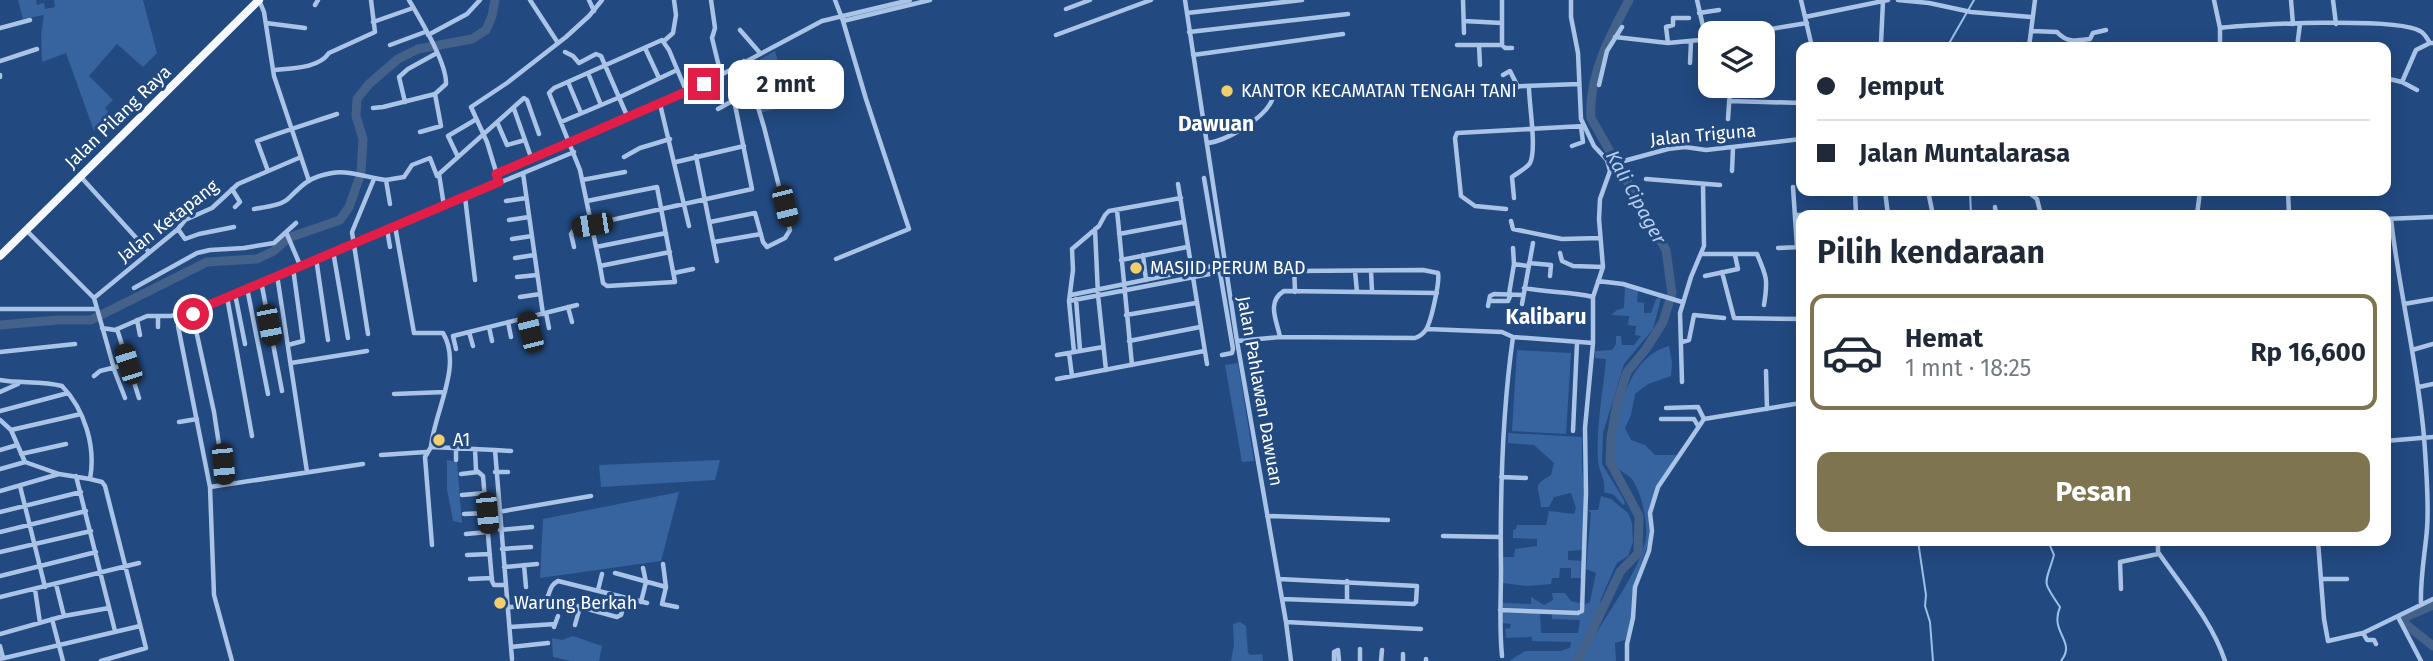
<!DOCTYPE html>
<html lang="id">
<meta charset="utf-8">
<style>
:root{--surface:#fff;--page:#f2f2f3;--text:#1f2937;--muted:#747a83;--line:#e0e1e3;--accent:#7e744f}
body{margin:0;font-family:"Fira Sans",sans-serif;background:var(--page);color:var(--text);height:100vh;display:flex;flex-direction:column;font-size:26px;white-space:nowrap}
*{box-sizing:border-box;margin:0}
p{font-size:23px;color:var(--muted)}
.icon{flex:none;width:38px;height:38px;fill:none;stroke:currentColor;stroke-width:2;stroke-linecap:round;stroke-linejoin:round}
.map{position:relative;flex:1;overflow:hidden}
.panel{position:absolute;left:1796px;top:210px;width:595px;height:336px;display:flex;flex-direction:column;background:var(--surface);border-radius:14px;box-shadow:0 4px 18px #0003}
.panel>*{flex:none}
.guide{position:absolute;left:1796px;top:42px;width:595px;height:154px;border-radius:14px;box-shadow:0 4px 18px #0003;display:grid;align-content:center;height:154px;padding:0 21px;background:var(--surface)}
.tools{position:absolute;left:1698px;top:21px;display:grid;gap:14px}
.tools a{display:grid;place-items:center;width:77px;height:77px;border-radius:14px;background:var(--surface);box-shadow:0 4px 18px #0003;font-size:35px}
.end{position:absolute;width:32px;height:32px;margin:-16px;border:9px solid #e11d48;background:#fff;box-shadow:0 0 0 4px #fff}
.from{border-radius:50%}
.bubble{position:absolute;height:49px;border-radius:14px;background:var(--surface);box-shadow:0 4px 18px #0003;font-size:23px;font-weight:700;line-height:49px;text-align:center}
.car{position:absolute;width:21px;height:42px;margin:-21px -10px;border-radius:9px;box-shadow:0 0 5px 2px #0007;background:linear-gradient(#222 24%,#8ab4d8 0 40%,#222 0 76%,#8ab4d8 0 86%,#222 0)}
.guide b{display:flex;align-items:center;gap:24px;height:66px;font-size:26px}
.guide b+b{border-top:2px solid var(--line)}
.guide i{width:18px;height:18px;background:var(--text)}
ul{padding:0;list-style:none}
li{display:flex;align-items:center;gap:21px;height:116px;margin:0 14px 10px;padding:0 7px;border:4px solid transparent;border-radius:14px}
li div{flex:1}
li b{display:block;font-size:26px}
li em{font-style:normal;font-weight:700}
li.selected{border-color:var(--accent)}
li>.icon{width:63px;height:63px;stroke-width:1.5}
h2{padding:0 21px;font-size:32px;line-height:84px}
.cta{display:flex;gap:14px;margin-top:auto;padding:14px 21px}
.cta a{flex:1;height:80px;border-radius:14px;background:var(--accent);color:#fff;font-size:28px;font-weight:700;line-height:80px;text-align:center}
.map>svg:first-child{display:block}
.green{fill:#37639f}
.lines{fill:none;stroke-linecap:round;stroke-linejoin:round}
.stream{stroke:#9dbfe8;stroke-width:2}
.river{stroke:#446189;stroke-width:9}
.minor{stroke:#a9c4e7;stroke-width:4.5}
.trunk{stroke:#f5f8fe;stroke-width:8}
.route{stroke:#e11d48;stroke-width:9}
.poi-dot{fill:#f3cf6c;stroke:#224a81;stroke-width:2.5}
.labels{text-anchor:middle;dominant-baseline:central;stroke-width:6;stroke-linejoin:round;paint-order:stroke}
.poi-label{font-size:18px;fill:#fff;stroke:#224a81;text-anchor:start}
.street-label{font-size:18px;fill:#fff;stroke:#224a81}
.water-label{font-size:19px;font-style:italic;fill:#b5ceef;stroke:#224a81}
.quarter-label{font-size:21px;font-weight:bold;fill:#fff;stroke:#224a81}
</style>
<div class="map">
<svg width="2433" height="661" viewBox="0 0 2433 661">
<rect width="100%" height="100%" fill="#224a81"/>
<path class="green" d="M 18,0 L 36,0 L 37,5 L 44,3 L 45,9 L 55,7 L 54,0 L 143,0 L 157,53 L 143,67 L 117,44 L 89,76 L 113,100 L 105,108 L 110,115 L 94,131 L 66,53 L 42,62 L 41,35 L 44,15 L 23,19 Z
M 775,51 L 790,104 L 761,113 L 749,66 Z
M 1625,286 L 1638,290 L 1637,302 L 1644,303 L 1644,313 L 1651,313 L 1656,299 L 1660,296 L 1661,298 L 1653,329 L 1624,364 L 1603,433 L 1602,464 L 1624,500 L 1625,504 L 1623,505 L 1614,495 L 1604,492 C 1606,480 1599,472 1598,460 C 1596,427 1603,392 1606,359 L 1595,358 L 1595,351 L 1612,350 L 1616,344 L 1616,336 L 1621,336 L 1622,345 L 1634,345 L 1641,336 L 1635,335 L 1636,326 L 1628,325 L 1629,316 L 1611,315 L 1617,310 L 1624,308 Z
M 1669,346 L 1672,362 L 1671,376 L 1648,384 L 1635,394 L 1631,415 L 1625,428 L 1631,440 L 1645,445 L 1655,455 L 1677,455 L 1662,478 L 1649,512 L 1650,538 L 1634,585 L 1632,618 L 1625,640 L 1615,643 L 1616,661 L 1581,661 C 1597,625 1639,576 1646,538 C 1648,523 1641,488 1630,477 C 1625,473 1618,470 1614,463 C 1611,456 1613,444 1614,437 C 1619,404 1632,355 1669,346 Z
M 1517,350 L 1571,353 L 1566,434 L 1512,431 Z
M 1238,363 L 1254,461 L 1242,462 L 1225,365 Z
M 1508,433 L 1582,437 L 1582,470 L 1585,492 L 1583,550 L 1568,551 L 1568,560 L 1583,561 L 1581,578 L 1571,578 L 1571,568 L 1560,568 L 1559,578 L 1552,578 L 1551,584 L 1527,586 L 1503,583 L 1503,557 L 1514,557 L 1515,549 L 1537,546 L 1537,539 L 1513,538 L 1513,530 L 1516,529 L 1517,525 L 1546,525 L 1549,511 L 1574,514 L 1576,508 L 1571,493 L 1554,497 L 1549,507 L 1541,507 C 1539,485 1531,487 1551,475 L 1554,463 L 1534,445 L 1508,443 Z
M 447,460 L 457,462 L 462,523 L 453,521 L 447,489 Z
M 720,460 L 715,480 L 601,487 L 599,465 Z
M 679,492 L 661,561 L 540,578 L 543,519 Z
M 1601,496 L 1611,499 L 1628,513 L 1632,523 L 1633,542 L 1628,556 L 1617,563 L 1614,569 L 1601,599 L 1596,619 L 1574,661 L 1509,661 L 1525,651 L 1560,651 L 1570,648 L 1571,642 L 1532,641 L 1532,637 L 1506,638 L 1505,629 L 1510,628 L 1511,624 L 1502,623 L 1502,612 L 1540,613 L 1541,633 L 1578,633 L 1580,620 L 1552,619 L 1552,614 L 1581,615 L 1584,605 L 1590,602 L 1596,573 L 1586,569 L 1591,513 L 1588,510 L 1598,510 Z
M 1552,593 L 1565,593 L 1571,601 L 1580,603 L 1579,612 L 1503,609 L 1502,603 L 1531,604 L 1531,597 L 1544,605 L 1553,600 Z
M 1240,622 L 1246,626 L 1248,653 L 1251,655 L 1262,654 L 1263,661 L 1231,661 L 1234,645 L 1233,624 Z
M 573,636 L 602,646 L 599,661 L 571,661 L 553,657 L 552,638 L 562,640 Z"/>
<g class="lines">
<path class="stream" d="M 1947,47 L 1974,0
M 1970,191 L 1971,215
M 1918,541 L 1926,595 L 1925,606 L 1930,622 L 1933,661
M 2048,541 L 2054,555 C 2045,586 2041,579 2060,607 C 2049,633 2077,641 2061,661"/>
<path class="river" d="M 0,325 L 58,320 L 91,320 L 207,262 L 257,259 L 274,251 L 288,238 L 340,220 L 349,207 L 361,173 L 363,139 L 356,116 L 357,99 L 369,84 L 398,59 L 418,49 L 472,39 L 486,30 L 492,16 L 495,0
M 2433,605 L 2406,617 L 2404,623 L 2433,646
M 1578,661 L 1620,572 L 1638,553 L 1639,516 L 1610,462 L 1611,438 L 1617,403 L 1627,372 L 1646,349 L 1663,322 L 1672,293 L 1666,250 L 1591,118 C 1588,77 1610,35 1629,0"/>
<path class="minor" d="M 259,0 L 264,12 L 274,76 L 309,181
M 409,0 C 420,19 447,63 446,84 L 435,94 L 441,126 L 420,132
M 530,0 L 558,43
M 589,0 L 594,11
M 711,0 L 715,28 L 712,38 L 721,75
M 835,0 L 843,21 L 930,0
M 1185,0 L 1237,341 L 1286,622 L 1291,661
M 1463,0 L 1464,33
M 1697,0 L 1706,39
M 1801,0 L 1812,47
M 1898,0 L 1929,3 L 1971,12 L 2031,17
M 2214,0 L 2220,28 L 2220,47
M 2291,0 L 2293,24
M 2333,0 L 2336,24
M 315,5 L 318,0
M 1066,9 L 1090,0
M 1187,13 L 1302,0
M 1699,13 L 1719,10
M 1805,17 L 1888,0
M 1464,21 L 1502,23
M 373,22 L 413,8
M 266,23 L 305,28
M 0,28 L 30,20
M 2220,28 C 2251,24 2398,17 2420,31 C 2425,33 2427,39 2430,43 L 2433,43
M 740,30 L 760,53
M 2031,31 L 2057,32 C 2067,43 2076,41 2090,39 L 2093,33 L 2106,30
M 1189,32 L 1348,14
M 1747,33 L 1807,23
M 428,35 L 467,14 L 480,0
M 1056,35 L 1151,0
M 1615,37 L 1668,43 L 1710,39
M 1704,40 L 1703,45 L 1710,55
M 664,41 L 673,33 L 676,15 L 674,0
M 1668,43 L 1666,27 L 1673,25 L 1673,18 L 1689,18
M 1881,43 L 1883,1
M 390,45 L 425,32
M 1457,45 L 1502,45 L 1505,48 L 1512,48
M 1479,45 L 1480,65
M 1502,45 L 1502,0
M 2029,47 L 2035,0
M 2297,47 L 2300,24
M 645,48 L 659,78
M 565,52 L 573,56 L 579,63 L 596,54 L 601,56 L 628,118
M 1193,55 L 1343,34
M 0,61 L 37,49
M 1690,63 L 1691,42
M 273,70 C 291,68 318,69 329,53 L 375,32 L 371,0
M 588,73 L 601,105
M 0,75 L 0,77
M 1503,75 L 1510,71 L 1518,87
M 2385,78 L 2402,82
M 568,82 L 581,113
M 1599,85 L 1607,51 L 1622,27
M 1499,87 L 1579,84
M 2417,90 L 2402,82 L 2416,50 L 2430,43
M 1729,101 L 1801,103
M 405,102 L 399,77 L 408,69 L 437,53
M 660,104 L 689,226
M 373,108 L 383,107 L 435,94
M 514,109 L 532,160
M 718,109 L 752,90
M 1728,119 L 1730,90
M 497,122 L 507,145 L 525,140
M 561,122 L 620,97 L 677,70
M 1208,143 C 1226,141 1265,118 1272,100
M 1572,146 L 1583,142 L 1581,127
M 696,156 L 717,261
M 458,157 L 448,136 L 475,120
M 624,157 L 640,148 L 670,139
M 676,162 L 744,146
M 1609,165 L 1668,149 L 1685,147 L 1706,150 L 1801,139
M 268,171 L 257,141 C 284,131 310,123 337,114
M 1732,171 L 1733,148
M 523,173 L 543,314
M 496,174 L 687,93 L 822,21 L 910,0
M 497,175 L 487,142 L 471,107 L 507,83 L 566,37 L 589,16 L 602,0
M 80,176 L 149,252
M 1204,178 L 1233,349 L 1232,353 L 1222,355
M 1646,179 L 1720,185
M 386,180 L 404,177 L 412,165 L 430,158 L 437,176
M 582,180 L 625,172
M 1178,184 L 1207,364
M 1793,187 L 1797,247
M 232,189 L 240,202 L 235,207
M 1855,191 L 1856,215
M 1885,191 L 1888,215
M 1928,191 L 1933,215
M 2027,191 L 2037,199 L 2041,215
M 2288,191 L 2289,215
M 465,197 L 475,280
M 1514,198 L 1512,177 C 1517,173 1526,169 1530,163 C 1537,150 1529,103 1529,88
M 506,201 L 526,198
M 587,201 L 657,187 L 675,282 L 607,286 L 603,283 L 600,266
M 444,206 L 439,174 L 524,98 L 527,100 L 539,134
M 1995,207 L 1996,215
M 254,209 C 265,207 282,206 290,197 C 304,183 310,177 332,173 C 350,170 368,178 386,180 L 390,204
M 1506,209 L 1475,206 L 1461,196 L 1455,138 L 1457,133 L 1584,126
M 1117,210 L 1132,365
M 1795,215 L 1817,215
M 2197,215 L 2200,191
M 2385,219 L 2433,217
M 2391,219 C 2399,292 2418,364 2424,437 C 2426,463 2429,504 2427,529 C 2425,554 2420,578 2421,604
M 509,220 L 529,217
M 1511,221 L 1513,229 L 1562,239 L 1600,238
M 710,222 L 755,213 L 763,242 L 767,247 L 785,238 L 790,230 L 764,127 L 744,61
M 395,226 L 414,333 L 443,333 C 463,366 434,412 431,447 L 495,450 L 512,659
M 178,229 L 185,239 L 199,234 L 234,227
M 387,229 L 390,247
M 1095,229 L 1098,295 L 1106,370
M 26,230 L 94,298 L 115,372 L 125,398
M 286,232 L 300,265
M 1119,234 L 1183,222
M 512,239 L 532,236
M 714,242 L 761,234
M 574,247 L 571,234 L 575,228 L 752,189 L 734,100
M 596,247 L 666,233
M 1778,248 L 1801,247
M 333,251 L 348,338
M 670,252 L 600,266 L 580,170 L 549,93 L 554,88 L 662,40 L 669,50 L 687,93
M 1560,253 L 1562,261 L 1573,266 L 1603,267
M 1701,254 L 1757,254 C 1767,277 1768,280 1764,305
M 1143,255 L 1146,280
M 316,258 L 328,340
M 515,258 L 534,255
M 836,259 L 909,229 L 866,99 L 843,21
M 1121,260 L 1187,247
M 1529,263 L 1551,265 L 1550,276
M 1294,264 L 1295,292
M 1514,264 L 1528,266
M 1355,271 L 1357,292
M 1371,271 L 1372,291
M 1722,272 L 1734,318 L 1801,319
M 674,273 L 693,269
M 277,275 L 307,472
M 1705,276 L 1738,269 L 1735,255
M 517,277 L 537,275
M 261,281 L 282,391
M 1598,281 L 1623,284 L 1682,302
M 134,288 L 197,253 L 210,250 L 244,248 L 274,243 L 296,223
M 247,288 L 268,394
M 1524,288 C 1547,293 1571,291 1593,297
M 235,294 L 245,344
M 1509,294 L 1514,264 L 1513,248
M 1071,295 L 1218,265
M 227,297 L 252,436
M 520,297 L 540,294
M 94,298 L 178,229 L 185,220 L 212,208 L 238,184 L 301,157
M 1076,299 L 1080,350
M 1069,301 L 1220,272
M 1489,301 L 1508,301 L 1511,294
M 1522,304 L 1533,243
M 2404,304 L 2433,299
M 1488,306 L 1490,296 L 1494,294 L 1523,295
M 568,307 L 572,322
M 0,309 L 97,309
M 192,312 L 261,281 L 574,152
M 546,313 L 549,328
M 1126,315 L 1196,303
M 194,317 L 178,326 L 210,487 L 214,595 L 232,661
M 527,318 L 530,332
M 137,320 L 140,335
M 508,322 L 511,337
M 158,327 L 158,316
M 489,327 L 492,341
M 102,328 L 115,330 L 147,316 L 171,316 L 187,310 L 192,312 L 214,412 L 225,484
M 117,329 L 139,398
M 1427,329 L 1502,332 L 1513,337 L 1593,343
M 469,332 L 473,346
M 368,334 L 352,232 L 374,179
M 1280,337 C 1277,321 1266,302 1284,291 L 1437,293
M 1129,341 L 1200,327
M 1237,341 L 1280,337 L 1415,338 C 1420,336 1422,335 1425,331 C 1431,324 1440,281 1438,273 L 1423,270 L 1295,271
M 1682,342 L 1689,340 L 1694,315 L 1724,318
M 288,345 L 303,341 L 293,268
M 456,349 L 453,336 L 577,305
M 2412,350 L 2433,344
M 0,352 L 75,344
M 1074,352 L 1069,301 L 1073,270 L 1072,249 L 1099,226 L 1105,215 L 1109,211 L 1181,198
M 1069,353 L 1072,376
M 1057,355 L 1103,347
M 291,363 L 367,351
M 1766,371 L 1767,409
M 94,376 L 100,371 L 128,364
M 1057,379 L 1204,351
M 0,380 C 21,384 41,380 62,386 C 85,410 96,447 90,479 L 102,482 L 105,486 L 146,648 L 101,661
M 1682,382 L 1680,313 L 1691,277 L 1704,246 L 1703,185
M 2419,387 L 2433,384
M 0,392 L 18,384
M 394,394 L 445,392
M 1666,408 L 1698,407 L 1704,419
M 0,411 L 68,393
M 1661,419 L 1694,419 L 1698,426
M 0,420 L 11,430 L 25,462
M 179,422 L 197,419
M 11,430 L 81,414
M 1573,431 L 1577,343
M 2385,441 L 2433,437
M 431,447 L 425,457 L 432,545
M 475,449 L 476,470 L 483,476 L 492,581 L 494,585 L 506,585
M 0,450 L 17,445
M 495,450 L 511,451
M 21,454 L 66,444
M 381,455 L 426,452
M 456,460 L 456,448
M 0,469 L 25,462 L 59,474 L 90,479
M 495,472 L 508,472
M 461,474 L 478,472
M 76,476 L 115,631
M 1501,477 L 1526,478
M 20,486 L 45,587
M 210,487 L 363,464
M 0,491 L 59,474
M 462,495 L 485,493
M 0,512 L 81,492
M 498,512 L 591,496
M 464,514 L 487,513
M 1267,516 L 1388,520
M 500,530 L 532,527
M 0,532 L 86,511
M 466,534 L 488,532
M 1443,536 L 1499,537
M 2318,541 L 2324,619 L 2328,641 L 2363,633 L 2433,599
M 502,549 L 531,547
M 0,552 L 91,531
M 2158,552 C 2182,587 2212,621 2225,661
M 467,555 L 490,554
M 663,564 L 666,587 L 662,604 L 677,607
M 524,565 L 526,587
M 504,567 L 537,564
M 615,573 L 666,587
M 0,576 L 96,552
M 470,579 L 492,578
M 1279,579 L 1417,586 L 1416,602 L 1414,604 L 1282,599
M 2322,579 L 2347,579
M 56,584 L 64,616
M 35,589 L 40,623
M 2121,589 L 2120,562 L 2158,554 L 2158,541
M 598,590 L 602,574
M 0,597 L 139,563
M 547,598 L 617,617 L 621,615 L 626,598
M 1347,601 L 1347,581
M 641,602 L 646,582 L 643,568
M 508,607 C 521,606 542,608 548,596 C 551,588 551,585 558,581 L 647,603
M 1500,610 L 1578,613 L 1582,611 L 1586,493 L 1585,428 L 1593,343 L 1593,297 L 1603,267 L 1599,219 L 1600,199 L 1610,171 L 1607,160 L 1594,146 L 1581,119 L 1578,53 L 1571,17 L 1571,0
M 2398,617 L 2421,661
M 52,619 L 63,661
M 1286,622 L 1421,629
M 575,625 L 580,607
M 510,627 L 555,624
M 554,627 L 558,616
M 2363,633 L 2367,640 L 2374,640 L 2376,644
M 0,634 L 64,616 L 109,608
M 0,646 L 3,658
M 511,647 L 548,643
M 1502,656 C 1499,627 1501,598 1501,569 C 1500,492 1502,414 1513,337
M 0,659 L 140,626
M 1334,661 L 1334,652 L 1338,650 L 1339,661
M 1360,661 L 1360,649
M 1381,661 L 1382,650
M 1403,661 L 1403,654
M 1426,661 L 1426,659
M 1627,661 L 1627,644 L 1633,618 L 1635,587 L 1649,551 L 1652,531 L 1650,513 L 1658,487 L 1704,419 L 1801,403"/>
<path class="trunk" d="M 0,256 L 259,0"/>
</g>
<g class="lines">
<path class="route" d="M 193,314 L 197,310 L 499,182 L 496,174 L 704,84"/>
</g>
<g class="poi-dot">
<circle cx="1227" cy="91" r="7"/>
<circle cx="1136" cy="268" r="7"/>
<circle cx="439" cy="440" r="7"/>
<circle cx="500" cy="603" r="7"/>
</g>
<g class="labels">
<g class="poi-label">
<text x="1241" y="91">KANTOR KECAMATAN TENGAH TANI</text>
<text x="1150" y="268">MASJID PERUM BAD</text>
<text x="453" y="440">A1</text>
<text x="514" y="603">Warung Berkah</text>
</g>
<g class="street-label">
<text transform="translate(118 117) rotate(-44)">Jalan Pilang Raya</text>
<text transform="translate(1703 135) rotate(-5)">Jalan Triguna</text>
<text transform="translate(168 221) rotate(-38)">Jalan Ketapang</text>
<text transform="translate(1260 391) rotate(80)">Jalan Pahlawan Dawuan</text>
</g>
<g class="water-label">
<text transform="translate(1636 197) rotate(61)">Kali Cipager</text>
</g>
<g class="quarter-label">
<text x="1216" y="124">Dawuan</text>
<text x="1546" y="317">Kalibaru</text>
</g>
</g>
</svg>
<div class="tools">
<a><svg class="icon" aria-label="layers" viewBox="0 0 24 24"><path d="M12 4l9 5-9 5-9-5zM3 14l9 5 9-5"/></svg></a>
</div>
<i class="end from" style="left:193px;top:314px"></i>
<i class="end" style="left:704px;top:84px"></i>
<div class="bubble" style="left:728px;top:60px;width:116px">2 mnt</div>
<i class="car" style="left:785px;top:206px;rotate:166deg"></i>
<i class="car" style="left:592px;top:225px;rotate:261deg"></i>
<i class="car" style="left:269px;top:325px;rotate:169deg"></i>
<i class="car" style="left:530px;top:332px;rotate:346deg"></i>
<i class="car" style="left:128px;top:364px;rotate:342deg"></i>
<i class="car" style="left:223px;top:464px;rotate:175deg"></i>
<i class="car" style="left:487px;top:513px;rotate:175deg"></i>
<div class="guide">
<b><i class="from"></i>Jemput</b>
<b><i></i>Jalan Muntalarasa</b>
</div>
<section class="panel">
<h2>Pilih kendaraan</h2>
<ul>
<li class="selected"><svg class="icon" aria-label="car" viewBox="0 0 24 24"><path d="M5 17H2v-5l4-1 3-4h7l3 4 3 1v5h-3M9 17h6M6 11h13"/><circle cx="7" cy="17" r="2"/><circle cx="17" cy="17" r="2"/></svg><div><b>Hemat</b><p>1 mnt · 18:25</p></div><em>Rp 16,600</em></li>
</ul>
<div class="cta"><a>Pesan</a></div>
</section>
</div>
